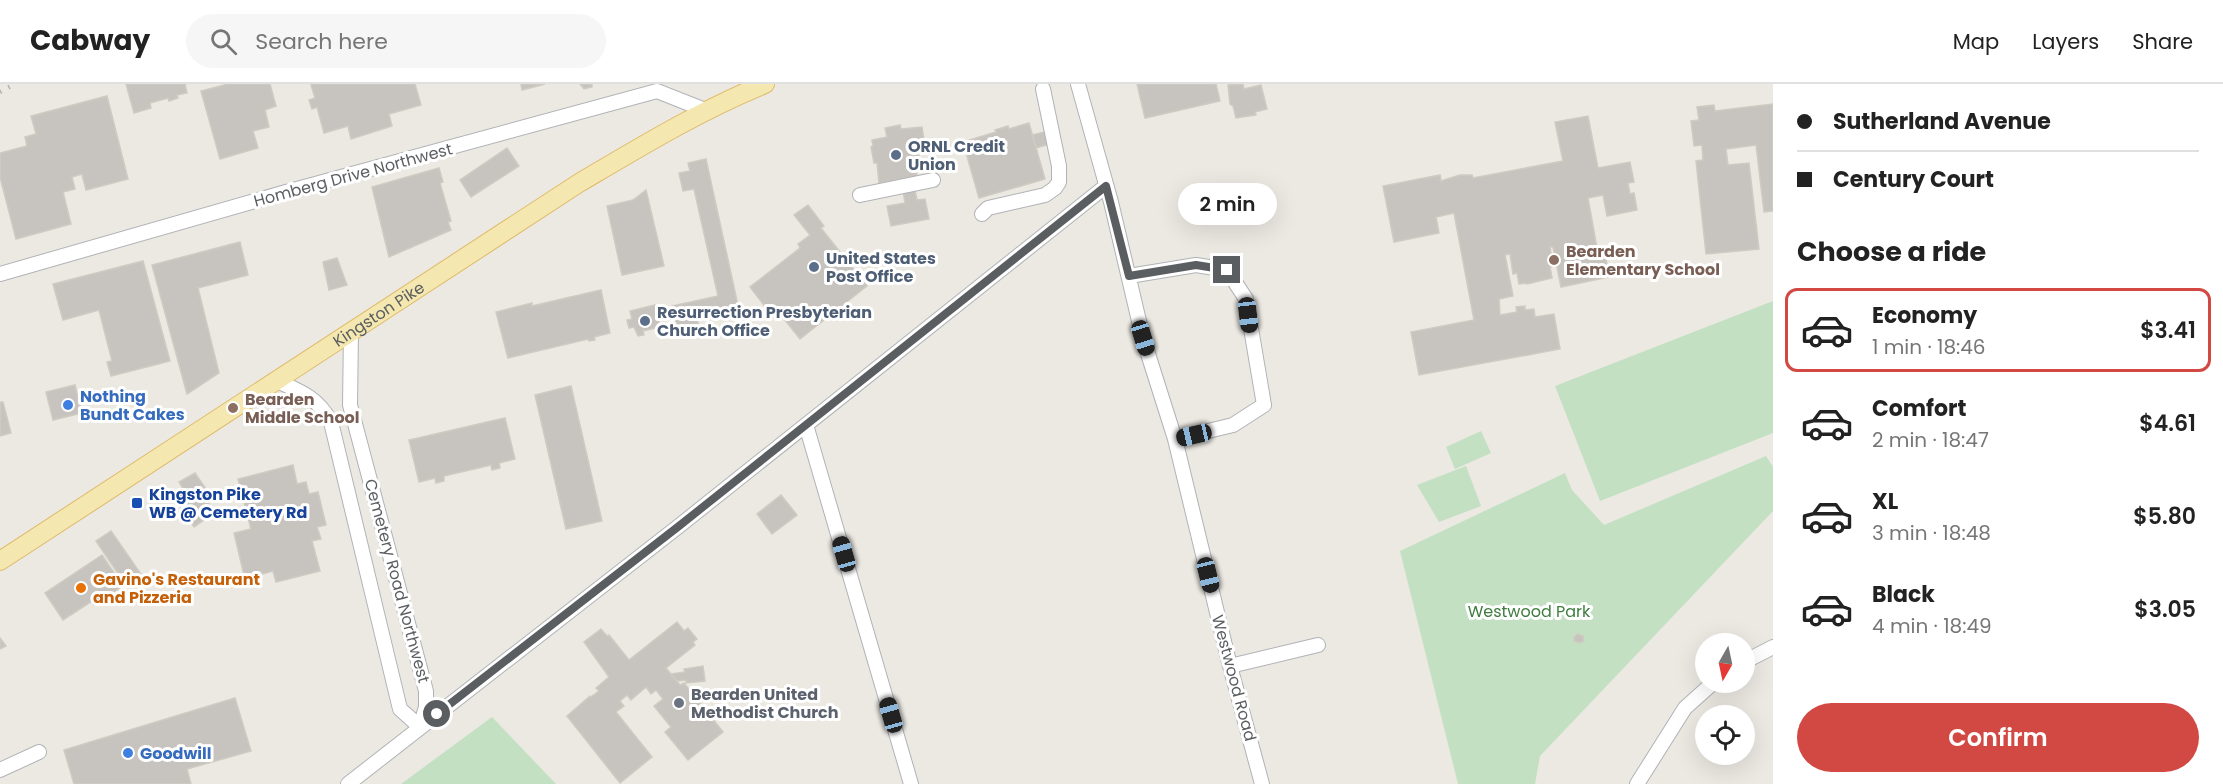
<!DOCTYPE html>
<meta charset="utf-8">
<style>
:root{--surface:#fff;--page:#f6f6f6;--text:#222;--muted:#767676;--line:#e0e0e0;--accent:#d24842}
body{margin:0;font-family:Poppins,sans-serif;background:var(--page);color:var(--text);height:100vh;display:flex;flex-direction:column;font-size:22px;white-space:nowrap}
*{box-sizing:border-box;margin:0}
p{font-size:20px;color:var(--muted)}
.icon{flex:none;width:33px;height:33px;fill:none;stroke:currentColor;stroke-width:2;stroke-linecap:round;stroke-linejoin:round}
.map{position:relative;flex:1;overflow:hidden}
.sheet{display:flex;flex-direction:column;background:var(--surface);width:450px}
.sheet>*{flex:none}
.guide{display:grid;align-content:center;height:132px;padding:0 24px;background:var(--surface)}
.needle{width:39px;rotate:189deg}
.fabs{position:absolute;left:1695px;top:549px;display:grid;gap:12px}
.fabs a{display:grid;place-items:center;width:60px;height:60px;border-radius:50%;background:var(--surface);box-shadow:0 6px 24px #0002;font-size:30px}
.end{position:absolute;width:27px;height:27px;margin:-14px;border:8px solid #5b5e61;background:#fff;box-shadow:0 0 0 3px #fff}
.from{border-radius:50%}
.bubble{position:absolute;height:42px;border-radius:21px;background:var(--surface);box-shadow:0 6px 24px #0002;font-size:20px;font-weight:600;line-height:42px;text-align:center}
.car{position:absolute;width:18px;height:36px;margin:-18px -9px;border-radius:8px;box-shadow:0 0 4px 2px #0007;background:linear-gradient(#222 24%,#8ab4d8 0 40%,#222 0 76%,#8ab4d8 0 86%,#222 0)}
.guide b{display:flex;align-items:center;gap:21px;height:57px;font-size:22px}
.guide b+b{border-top:2px solid var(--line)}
.guide i{width:15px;height:15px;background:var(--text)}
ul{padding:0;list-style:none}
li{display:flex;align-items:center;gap:18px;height:84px;margin:0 12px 9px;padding:0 12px;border:3px solid transparent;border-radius:12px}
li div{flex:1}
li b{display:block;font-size:22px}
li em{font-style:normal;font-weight:600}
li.current{border-color:var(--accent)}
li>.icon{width:54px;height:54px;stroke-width:1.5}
h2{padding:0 24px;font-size:27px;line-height:72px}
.cta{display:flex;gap:12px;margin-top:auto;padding:12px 24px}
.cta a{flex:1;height:69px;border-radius:36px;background:var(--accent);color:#fff;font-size:24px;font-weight:600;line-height:69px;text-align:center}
header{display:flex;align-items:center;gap:36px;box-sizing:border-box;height:84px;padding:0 30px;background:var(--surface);border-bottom:2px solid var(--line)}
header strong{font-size:28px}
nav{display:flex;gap:33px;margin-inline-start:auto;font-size:21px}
.search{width:420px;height:54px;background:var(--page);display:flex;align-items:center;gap:15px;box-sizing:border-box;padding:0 21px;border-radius:33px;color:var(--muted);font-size:22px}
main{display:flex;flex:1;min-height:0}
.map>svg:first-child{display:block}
.green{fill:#c3e0c2}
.building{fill:#c7c4bf;stroke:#cfcbc2;stroke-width:1.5}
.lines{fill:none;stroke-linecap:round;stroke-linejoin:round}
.minor-casing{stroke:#b0b3b6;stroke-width:16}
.major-casing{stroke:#dfba69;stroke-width:20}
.minor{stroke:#fff;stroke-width:14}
.major{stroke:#f4e7af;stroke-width:18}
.rail{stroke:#b1b2b2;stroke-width:4.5;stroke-dasharray:1.5 8;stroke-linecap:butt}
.route{stroke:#5b5e61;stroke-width:8}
.service-dot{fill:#5c6f8a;stroke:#fff;stroke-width:2}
.education-dot{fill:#8d6e63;stroke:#fff;stroke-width:2}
.shop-dot{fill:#3f7fe0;stroke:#fff;stroke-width:2}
.transit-dot{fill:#1a4fb4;stroke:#fff;stroke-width:2}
.food-dot{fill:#e8710a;stroke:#fff;stroke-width:2}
.worship-dot{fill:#6b7280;stroke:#fff;stroke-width:2}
.labels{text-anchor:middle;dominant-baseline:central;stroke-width:6;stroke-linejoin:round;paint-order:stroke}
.service-label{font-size:16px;font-weight:bold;fill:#4e5e75;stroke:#fff;text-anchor:start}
.street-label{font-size:16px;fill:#5b5e61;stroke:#fff}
.education-label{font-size:16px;font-weight:bold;fill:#785e54;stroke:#fff;text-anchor:start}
.shop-label{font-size:16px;font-weight:bold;fill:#366cbe;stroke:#fff;text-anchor:start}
.transit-label{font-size:16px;font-weight:bold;fill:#164399;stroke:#fff;text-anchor:start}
.food-label{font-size:16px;font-weight:bold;fill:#c56008;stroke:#fff;text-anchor:start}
.park-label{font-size:16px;fill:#3f7d3f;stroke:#fff}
.worship-label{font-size:16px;font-weight:bold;fill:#5b616d;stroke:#fff;text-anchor:start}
</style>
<header>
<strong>Cabway</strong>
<div class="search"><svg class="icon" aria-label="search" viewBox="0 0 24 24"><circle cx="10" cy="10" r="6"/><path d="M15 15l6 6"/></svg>Search here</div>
<nav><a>Map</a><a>Layers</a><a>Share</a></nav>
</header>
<main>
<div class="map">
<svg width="1773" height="700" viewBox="0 0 1773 700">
<rect width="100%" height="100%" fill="#ece9e3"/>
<path class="green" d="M 1773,217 L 1773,349 L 1600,417 L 1555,302 Z
M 1481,347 L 1491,369 L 1455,385 L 1446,363 Z
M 1766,372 L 1773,383 L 1773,427 L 1540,672 L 1535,700 L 1458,700 L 1400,467 L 1565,389 L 1572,406 L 1604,441 Z
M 1466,382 L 1481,422 L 1439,438 L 1417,401 Z
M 492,633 L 556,700 L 401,700 Z"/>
<path class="building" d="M 126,0 L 185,0 L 187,9 L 177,11 L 178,14 L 169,17 L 168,14 L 150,19 L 151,24 L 134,29 Z
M 228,0 L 270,0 L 276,22 L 265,26 L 269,43 L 253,47 L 258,64 L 220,75 L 201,7 Z
M 415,0 L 421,21 L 389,30 L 392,42 L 351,55 L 348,42 L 324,49 L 317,23 L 312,25 L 309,16 L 315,14 L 311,1 L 313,0 Z
M 521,0 L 545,0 L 522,6 Z
M 580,0 L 592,0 L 592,3 L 584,5 Z
M 1137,0 L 1216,0 L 1220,17 L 1145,34 Z
M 1243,0 L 1244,5 L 1261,1 L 1267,25 L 1255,28 L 1256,31 L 1236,34 L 1233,22 L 1230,20 L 1228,1 Z
M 107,12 L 128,95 L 86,106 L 82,90 L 72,93 L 75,105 L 63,108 L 71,140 L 16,155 L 0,93 L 0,69 L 27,62 L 25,53 L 36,50 L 31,32 Z
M 1773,20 L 1773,127 L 1764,128 L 1756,61 L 1726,65 L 1728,81 L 1749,79 L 1759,165 L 1706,170 L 1696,77 L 1703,76 L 1702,61 L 1694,62 L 1691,37 L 1699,36 L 1697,23 L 1714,21 L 1715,27 Z
M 1588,32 L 1598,84 L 1630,78 L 1634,98 L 1628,99 L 1630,110 L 1634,109 L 1637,126 L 1607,132 L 1603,111 L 1588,114 L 1597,164 L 1604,163 L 1609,193 L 1561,203 L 1553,163 L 1550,163 L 1553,182 L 1550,183 L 1552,194 L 1527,200 L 1527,199 L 1519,200 L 1517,189 L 1513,190 L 1510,170 L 1505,171 L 1513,212 L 1499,215 L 1500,231 L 1517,228 L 1516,223 L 1525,222 L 1525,226 L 1534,225 L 1535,233 L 1554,230 L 1560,265 L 1419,291 L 1411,248 L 1474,236 L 1454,129 L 1436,133 L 1439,149 L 1394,158 L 1383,102 L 1440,91 L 1441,97 L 1460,91 L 1472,91 L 1473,94 L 1563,77 L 1555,38 Z
M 1029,39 L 1045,95 L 979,114 L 963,58 L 996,48 L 995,46 L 1008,42 L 1009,45 Z
M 900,41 L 901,45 L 922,43 L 924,56 L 916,58 L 922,85 L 916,86 L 917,92 L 879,99 L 877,79 L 874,79 L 871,63 L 873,62 L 872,56 L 887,53 L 885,44 Z
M 1057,45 L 1060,57 L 1036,64 L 1032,51 Z
M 507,64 L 519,82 L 471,113 L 460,96 Z
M 706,75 L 739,226 L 697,235 L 699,242 L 678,247 L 672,222 L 718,212 L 694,105 L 683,107 L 679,89 L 690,87 L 688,79 Z
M 439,84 L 443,98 L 440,99 L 451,137 L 448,138 L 451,146 L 389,173 L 372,103 Z
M 912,93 L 917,116 L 925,115 L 929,135 L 891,142 L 887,122 L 905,119 L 901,95 Z
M 646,106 L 664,182 L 622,191 L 607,122 L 633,116 Z
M 808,121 L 824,142 L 821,144 L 867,202 L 800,255 L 772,220 L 766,224 L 750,203 L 800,164 L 798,160 L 810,151 L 794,131 Z
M 240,158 L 248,191 L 198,204 L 219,289 L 187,310 L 152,181 Z
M 337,174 L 347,201 L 329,206 L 323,178 Z
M 143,177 L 170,277 L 111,292 L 107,278 L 112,277 L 99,226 L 63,236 L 53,200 Z
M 601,206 L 610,249 L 594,253 L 595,256 L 589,257 L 588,255 L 508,274 L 496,228 L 532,219 L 532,222 Z
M 655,221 L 660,243 L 643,247 L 644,251 L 638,252 L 634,243 L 629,244 L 627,236 L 632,235 L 630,227 Z
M 75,301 L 82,329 L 53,336 L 46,308 Z
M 571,302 L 602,437 L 566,445 L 535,311 Z
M 0,318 L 3,318 L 11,349 L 0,352 Z
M 505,334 L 515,375 L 499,379 L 500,384 L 492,386 L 491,381 L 444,392 L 444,397 L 436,399 L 435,394 L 419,398 L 409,356 Z
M 293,381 L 297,400 L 306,398 L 309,410 L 318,408 L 326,441 L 317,443 L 321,455 L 312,457 L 320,487 L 276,498 L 273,487 L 262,490 L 261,487 L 244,491 L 234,449 L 251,445 L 238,395 Z
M 195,389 L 206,405 L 210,424 L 200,430 L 204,436 L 194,443 L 176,415 L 176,411 L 184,406 L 179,398 Z
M 781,411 L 797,431 L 772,450 L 757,430 Z
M 111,447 L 143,493 L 127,503 L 96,457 Z
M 102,471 L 123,502 L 94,521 L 92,517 L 63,536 L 45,509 Z
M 677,538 L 684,547 L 688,544 L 697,555 L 693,558 L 695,561 L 666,584 L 680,601 L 684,599 L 723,648 L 688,676 L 665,648 L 671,643 L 654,622 L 663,615 L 656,606 L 651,610 L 646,603 L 631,616 L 627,611 L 620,617 L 624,622 L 616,628 L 652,673 L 620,699 L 567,632 L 590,612 L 591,613 L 599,607 L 596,604 L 609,593 L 584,558 L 601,545 L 607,552 L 609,551 L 629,576 Z
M 1577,550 L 1583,552 L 1584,557 L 1580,559 L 1574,557 L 1574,553 Z
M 0,554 L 6,562 L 0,565 Z
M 703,582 L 705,597 L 686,599 L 686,596 L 677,597 L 671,590 L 685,588 L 684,585 Z
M 235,614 L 251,667 L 187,685 L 191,700 L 74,700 L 64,666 Z"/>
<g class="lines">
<defs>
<path id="minor" d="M 1078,0 L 1111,118 L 1143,254 L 1175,355 L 1230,582 L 1262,700
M 860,111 L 933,96
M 982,130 L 988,124 L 1045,111 L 1055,104 L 1059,98 L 1059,82 L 1043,5
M 0,190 L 286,108 L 657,7 L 705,26
M 1129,192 L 1196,181 L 1227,186 L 1246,215 L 1264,321 L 1233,341 L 1175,355
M 275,296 C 301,308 316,312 331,338 L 400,625 L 420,643 L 426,623 L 426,607 L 350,321 L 351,247
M 806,341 L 911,700
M 1744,578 L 1773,563
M 1230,582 L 1318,561
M 0,686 L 39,668
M 348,700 L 679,442 L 1106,102
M 1637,700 L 1685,624 L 1714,598"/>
<g id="major">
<path id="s1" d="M 0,477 L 579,99 C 640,63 699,27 765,0"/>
</g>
</defs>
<use href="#minor" class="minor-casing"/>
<use href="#major" class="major-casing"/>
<use href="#minor" class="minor"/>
<use href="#major" class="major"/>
<path class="rail" d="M 0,8 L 15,0"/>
</g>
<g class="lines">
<path class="route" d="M 437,630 L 679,442 L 1106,102 L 1129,192 L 1196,181 L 1227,186"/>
</g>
<g class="service-dot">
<circle cx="896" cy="71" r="6"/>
<circle cx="814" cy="183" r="6"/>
<circle cx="645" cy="237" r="6"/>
</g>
<g class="education-dot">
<circle cx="1554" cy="176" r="6"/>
<circle cx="233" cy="324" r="6"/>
</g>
<g class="shop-dot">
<circle cx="68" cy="321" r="6"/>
<circle cx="128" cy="669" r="6"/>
</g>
<rect class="transit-dot" x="131" y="413" width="12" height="12" rx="3"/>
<circle class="food-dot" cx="81" cy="504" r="6"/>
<circle class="worship-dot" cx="679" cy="619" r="6"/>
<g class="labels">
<g class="service-label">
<text x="908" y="62">ORNL Credit<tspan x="908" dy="18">Union</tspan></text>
<text x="826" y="174">United States<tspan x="826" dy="18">Post Office</tspan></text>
<text x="657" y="228">Resurrection Presbyterian<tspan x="657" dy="18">Church Office</tspan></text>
</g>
<g class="street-label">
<text transform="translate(353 91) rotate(-15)">Homberg Drive Northwest</text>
<text stroke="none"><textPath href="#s1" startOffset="452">Kingston Pike</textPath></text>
<text transform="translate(397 497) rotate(75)">Cemetery Road Northwest</text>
<text transform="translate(1234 594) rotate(75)">Westwood Road</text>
</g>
<g class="education-label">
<text x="1566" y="167">Bearden<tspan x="1566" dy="18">Elementary School</tspan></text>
<text x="245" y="315">Bearden<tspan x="245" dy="18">Middle School</tspan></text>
</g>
<g class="shop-label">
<text x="80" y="312">Nothing<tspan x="80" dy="18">Bundt Cakes</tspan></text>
<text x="140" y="669">Goodwill</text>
</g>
<g class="transit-label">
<text x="149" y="410">Kingston Pike<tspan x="149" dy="18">WB @ Cemetery Rd</tspan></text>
</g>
<g class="food-label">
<text x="93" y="495">Gavino's Restaurant<tspan x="93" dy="18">and Pizzeria</tspan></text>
</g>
<g class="park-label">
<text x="1529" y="527">Westwood Park</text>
</g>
<g class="worship-label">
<text x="691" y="610">Bearden United<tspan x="691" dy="18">Methodist Church</tspan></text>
</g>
</g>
</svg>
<div class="fabs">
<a><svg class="needle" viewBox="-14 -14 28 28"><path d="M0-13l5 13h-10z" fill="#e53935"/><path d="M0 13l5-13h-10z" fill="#767676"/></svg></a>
<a><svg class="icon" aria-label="locate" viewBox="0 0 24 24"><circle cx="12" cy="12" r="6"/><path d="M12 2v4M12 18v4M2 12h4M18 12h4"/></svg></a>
</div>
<i class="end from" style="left:437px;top:630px"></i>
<i class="end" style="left:1227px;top:186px"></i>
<div class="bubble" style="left:1178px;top:99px;width:99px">2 min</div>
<i class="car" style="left:1248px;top:231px;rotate:173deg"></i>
<i class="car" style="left:1143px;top:254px;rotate:163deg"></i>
<i class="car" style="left:1194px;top:351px;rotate:257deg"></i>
<i class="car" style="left:844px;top:470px;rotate:344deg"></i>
<i class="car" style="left:1208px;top:491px;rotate:166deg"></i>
<i class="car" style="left:891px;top:631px;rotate:344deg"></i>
</div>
<section class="sheet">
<div class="guide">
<b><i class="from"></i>Sutherland Avenue</b>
<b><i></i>Century Court</b>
</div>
<h2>Choose a ride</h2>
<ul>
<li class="current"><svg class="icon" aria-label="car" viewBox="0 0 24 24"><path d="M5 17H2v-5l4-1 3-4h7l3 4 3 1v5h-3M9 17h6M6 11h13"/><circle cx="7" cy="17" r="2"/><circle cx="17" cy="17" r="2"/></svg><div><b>Economy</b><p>1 min · 18:46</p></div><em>$3.41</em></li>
<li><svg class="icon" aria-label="car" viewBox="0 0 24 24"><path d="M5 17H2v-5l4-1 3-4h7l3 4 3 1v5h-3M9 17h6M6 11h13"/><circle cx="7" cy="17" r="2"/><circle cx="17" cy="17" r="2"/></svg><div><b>Comfort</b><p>2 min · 18:47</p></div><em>$4.61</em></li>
<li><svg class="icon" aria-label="car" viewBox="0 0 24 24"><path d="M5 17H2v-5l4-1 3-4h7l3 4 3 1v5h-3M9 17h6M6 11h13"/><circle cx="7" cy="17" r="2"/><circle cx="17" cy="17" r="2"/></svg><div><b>XL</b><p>3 min · 18:48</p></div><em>$5.80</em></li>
<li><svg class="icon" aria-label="car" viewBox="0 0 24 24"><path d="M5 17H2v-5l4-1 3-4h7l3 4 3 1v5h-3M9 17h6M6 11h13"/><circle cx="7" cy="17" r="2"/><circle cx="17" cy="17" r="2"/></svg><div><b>Black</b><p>4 min · 18:49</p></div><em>$3.05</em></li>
</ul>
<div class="cta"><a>Confirm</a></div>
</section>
</main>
